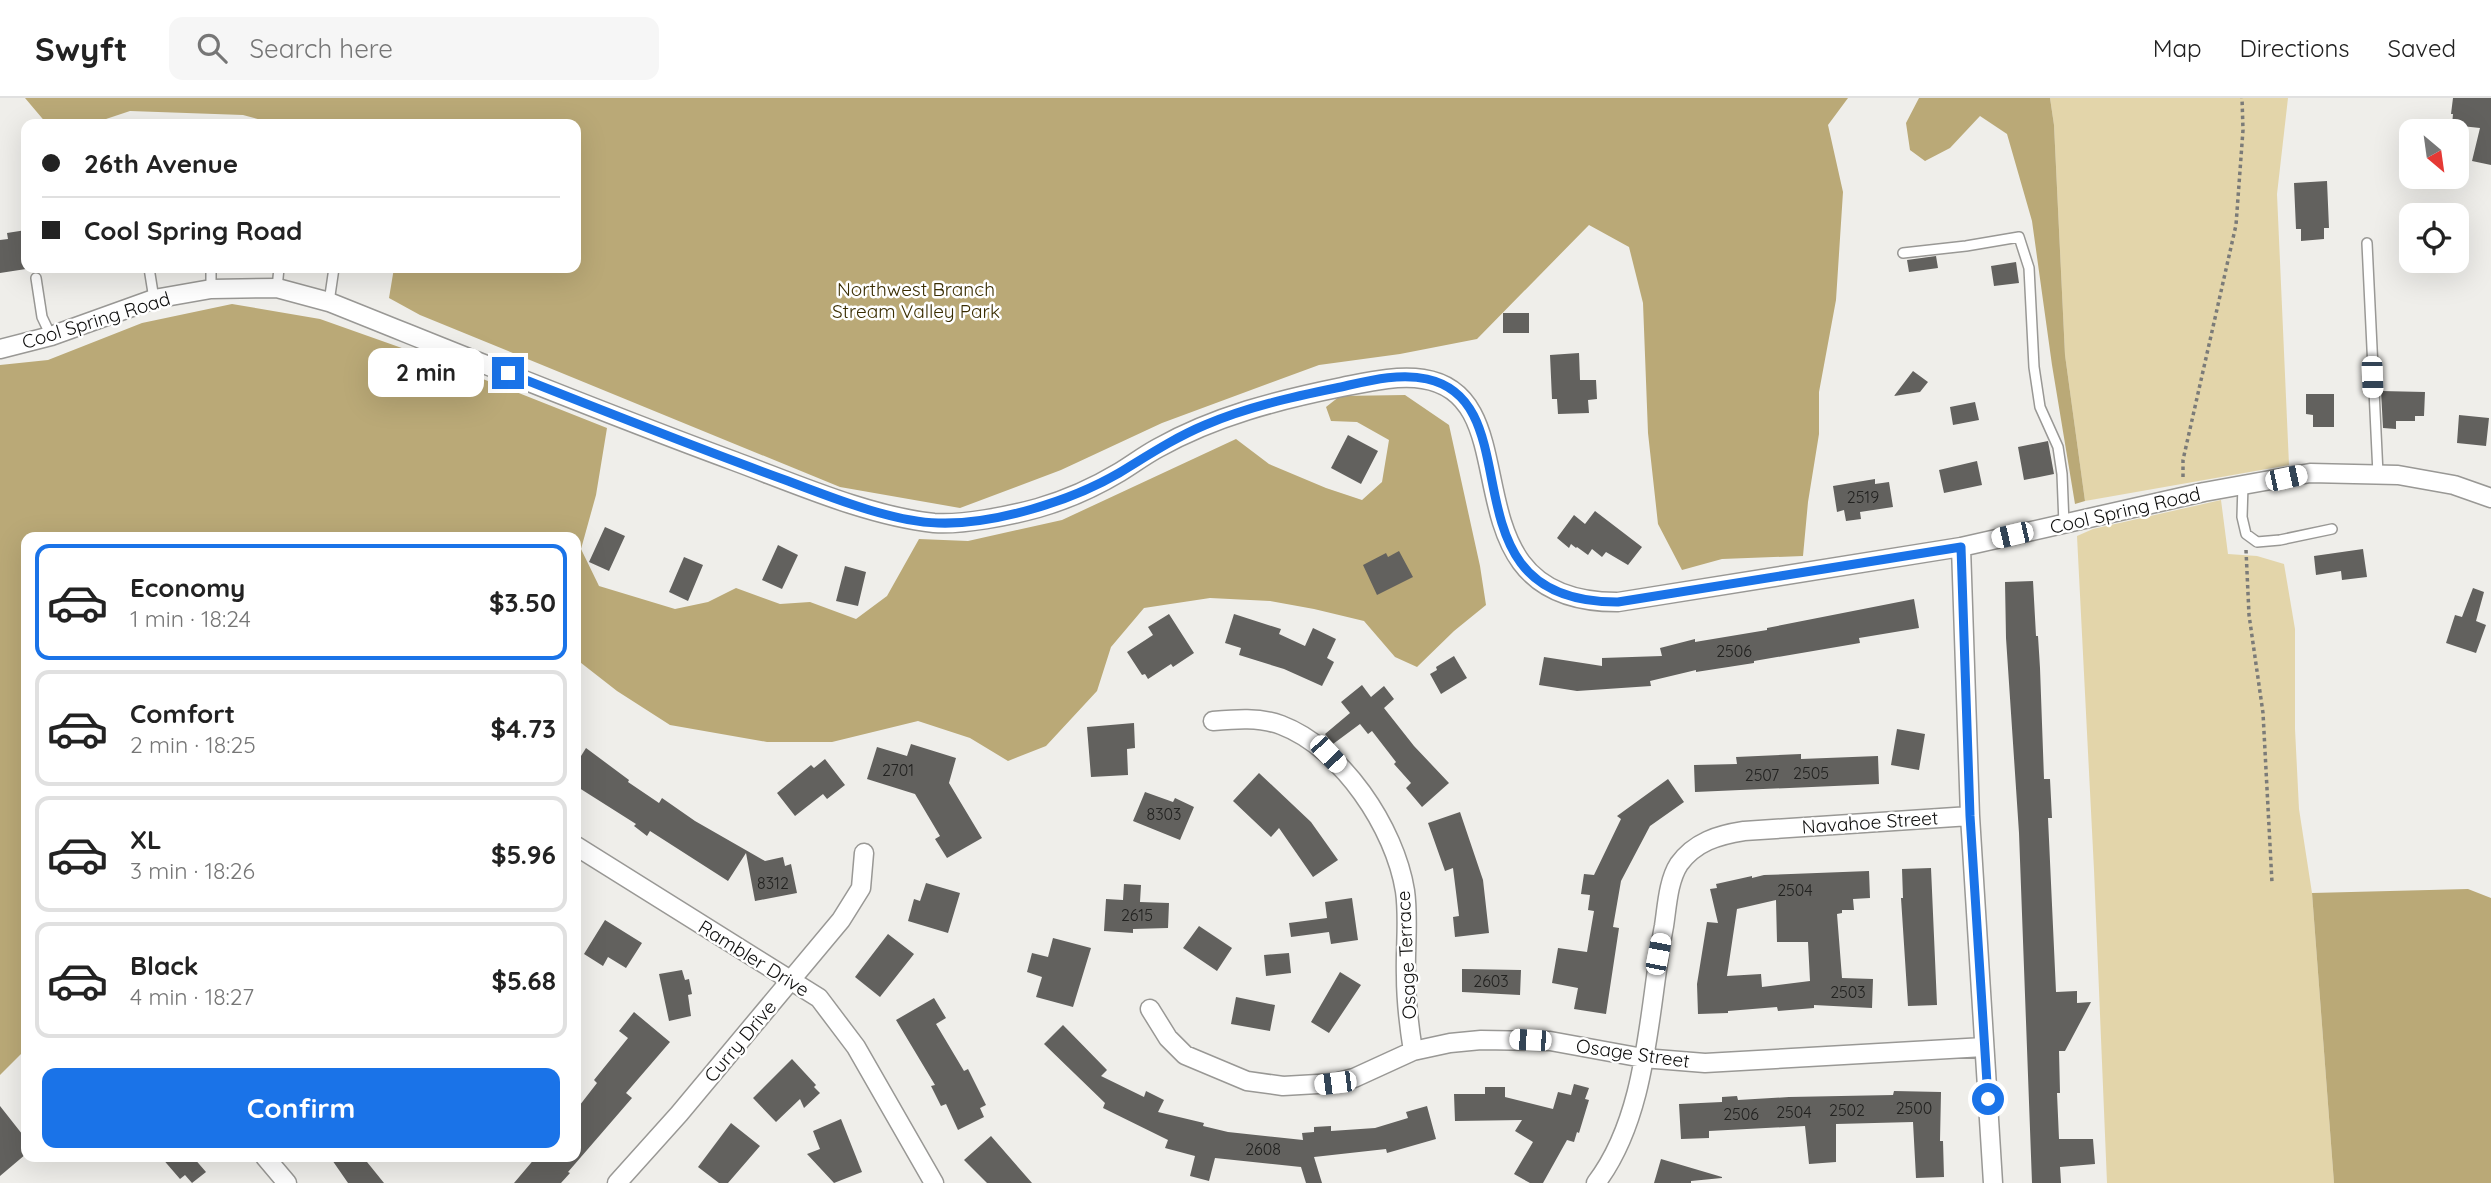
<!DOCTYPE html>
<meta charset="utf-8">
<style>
:root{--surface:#fff;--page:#f6f6f6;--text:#222;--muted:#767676;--line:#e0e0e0;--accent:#1a73e8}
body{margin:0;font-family:Quicksand,sans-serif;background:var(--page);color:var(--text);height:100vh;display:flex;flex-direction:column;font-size:26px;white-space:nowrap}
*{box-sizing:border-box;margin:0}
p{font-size:23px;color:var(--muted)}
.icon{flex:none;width:38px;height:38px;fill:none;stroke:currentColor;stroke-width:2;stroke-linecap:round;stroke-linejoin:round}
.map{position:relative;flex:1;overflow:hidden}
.side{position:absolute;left:21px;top:434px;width:560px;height:630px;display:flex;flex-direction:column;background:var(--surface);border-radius:14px;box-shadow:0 7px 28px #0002}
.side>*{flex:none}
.hud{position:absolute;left:21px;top:21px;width:560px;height:154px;border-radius:14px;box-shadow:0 7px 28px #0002;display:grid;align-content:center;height:154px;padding:0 21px;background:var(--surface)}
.needle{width:46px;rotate:151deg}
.controls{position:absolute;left:2399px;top:21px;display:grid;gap:14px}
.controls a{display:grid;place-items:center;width:70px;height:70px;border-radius:14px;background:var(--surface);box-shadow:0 7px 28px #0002;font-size:35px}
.end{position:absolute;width:32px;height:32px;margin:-16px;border:9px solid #1a73e8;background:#fff;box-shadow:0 0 0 4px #fff}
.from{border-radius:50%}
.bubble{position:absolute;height:49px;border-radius:14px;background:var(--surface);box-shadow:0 7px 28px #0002;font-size:23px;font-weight:700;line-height:49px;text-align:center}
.car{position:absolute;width:21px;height:42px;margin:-21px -10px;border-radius:9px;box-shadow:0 0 5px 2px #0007;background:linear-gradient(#fff 24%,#345 0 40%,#fff 0 76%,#345 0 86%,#fff 0)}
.hud b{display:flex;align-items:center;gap:24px;height:66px;font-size:26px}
.hud b+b{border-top:2px solid var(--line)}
.hud i{width:18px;height:18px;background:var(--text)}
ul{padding:12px 0 0;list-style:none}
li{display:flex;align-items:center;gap:21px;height:116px;margin:0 14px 10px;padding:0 7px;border:4px solid var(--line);border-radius:14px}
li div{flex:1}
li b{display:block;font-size:26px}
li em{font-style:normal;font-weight:700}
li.current{border-color:var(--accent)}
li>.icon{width:63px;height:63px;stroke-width:1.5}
.primary-button{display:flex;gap:14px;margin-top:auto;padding:14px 21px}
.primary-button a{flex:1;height:80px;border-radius:14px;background:var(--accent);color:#fff;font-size:28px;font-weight:700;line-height:80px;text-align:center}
header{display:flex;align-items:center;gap:42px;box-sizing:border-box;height:98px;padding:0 35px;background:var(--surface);border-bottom:2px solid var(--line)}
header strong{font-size:33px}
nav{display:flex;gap:38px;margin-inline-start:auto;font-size:24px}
.search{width:490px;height:63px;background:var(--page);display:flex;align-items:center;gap:18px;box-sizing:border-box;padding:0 24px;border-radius:14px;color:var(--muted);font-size:26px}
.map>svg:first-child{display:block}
.green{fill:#e3d5aa}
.forest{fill:#baa977}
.building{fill:#62615e;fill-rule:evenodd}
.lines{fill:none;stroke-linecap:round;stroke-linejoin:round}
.lane-casing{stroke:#999895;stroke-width:12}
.street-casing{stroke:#999895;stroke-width:21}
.path{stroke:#7b7b78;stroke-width:3.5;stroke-dasharray:3.5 3.5;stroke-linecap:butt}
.lane{stroke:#fff;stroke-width:9}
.street{stroke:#fff;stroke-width:18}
.route{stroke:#1a73e8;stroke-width:9}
.labels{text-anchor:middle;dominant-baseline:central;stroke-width:5;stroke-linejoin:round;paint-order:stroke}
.number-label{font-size:16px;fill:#222220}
.park-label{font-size:19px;fill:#3a2d02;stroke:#fff}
.street-label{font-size:19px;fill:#0d0d0c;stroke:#fff}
</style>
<header>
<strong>Swyft</strong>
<div class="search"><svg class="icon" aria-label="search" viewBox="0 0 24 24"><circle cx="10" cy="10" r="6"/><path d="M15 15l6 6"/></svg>Search here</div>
<nav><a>Map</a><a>Directions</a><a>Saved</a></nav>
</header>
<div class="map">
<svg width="2491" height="1085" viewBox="0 0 2491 1085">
<rect width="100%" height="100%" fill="#efeeea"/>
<path class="green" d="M 2050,0 L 2288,0 L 2277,96 L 2289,367 L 2085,403 L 2065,257 L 2054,27 Z
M 2221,402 L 2228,456 L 2257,458 L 2284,466 L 2295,531 L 2295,631 L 2299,711 L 2312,795 L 2334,1085 L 2107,1085 L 2094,772 L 2077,438 L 2093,431 Z"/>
<path class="forest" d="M 25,0 L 1848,0 L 1828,27 L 1843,94 L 1836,202 L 1819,294 L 1819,336 L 1808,404 L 1803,458 L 1722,461 L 1682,472 L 1658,426 L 1648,335 L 1643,205 L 1629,149 L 1589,127 L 1477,241 L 1400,256 L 1319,267 L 1162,325 L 1061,372 L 960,410 L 840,389 L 420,217 L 389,200 L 394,170 L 576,170 L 576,26 L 276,26 L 243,17 L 130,13 L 91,26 L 47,26 Z
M 1919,0 L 2050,0 L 2054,27 L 2065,257 L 2085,403 L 2075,406 L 2052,267 L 2032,123 L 2007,36 L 1980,18 L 1950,50 L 1925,63 L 1910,52 L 1906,25 Z
M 232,206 L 320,221 L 430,260 L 607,330 L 596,397 L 581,451 L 599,488 L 675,511 L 708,504 L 736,490 L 780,506 L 810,504 L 856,521 L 887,498 L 919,441 L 968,443 L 1062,422 L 1236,341 L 1269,366 L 1326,390 L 1362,402 L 1382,384 L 1389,342 L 1357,324 L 1331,323 L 1326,309 L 1340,298 L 1405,297 L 1449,327 L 1480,468 L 1486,507 L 1454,533 L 1417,569 L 1395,559 L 1364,523 L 1314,511 L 1270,503 L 1210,500 L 1144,510 L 1111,549 L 1097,593 L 1046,648 L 1008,663 L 970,640 L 918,623 L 832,644 L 767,644 L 670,627 L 617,593 L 576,561 L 576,439 L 26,439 L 26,951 L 0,977 L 0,267 L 48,262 L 142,225 Z
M 2468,791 L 2491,800 L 2491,1085 L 2334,1085 L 2312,795 Z"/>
<path class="building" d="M 2453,0 L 2491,0 L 2491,67 L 2472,63 L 2480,30 L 2452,27 L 2453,16 L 2451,16 Z
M 2327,83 L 2329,130 L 2324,130 L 2324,141 L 2301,143 L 2301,131 L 2296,131 L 2294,85 Z
M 26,132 L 26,171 L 0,175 L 0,142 L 8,141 L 7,135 Z
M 1936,158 L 1938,170 L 1909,174 L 1907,162 Z
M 2016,164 L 2019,185 L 1994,188 L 1991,168 Z
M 1503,215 L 1529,215 L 1529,235 L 1503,235 Z
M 1579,255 L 1580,282 L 1596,282 L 1597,301 L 1588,302 L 1589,315 L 1558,316 L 1557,301 L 1552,301 L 1550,257 Z
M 1913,273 L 1928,284 L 1920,294 L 1894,298 Z
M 2381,293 L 2425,294 L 2424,318 L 2415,318 L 2415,323 L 2396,323 L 2396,331 L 2383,330 Z
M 2306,296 L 2334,296 L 2334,329 L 2313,329 L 2313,317 L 2306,316 Z
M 1975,304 L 1979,322 L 1953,327 L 1950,309 Z
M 2459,317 L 2489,320 L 2486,348 L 2457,345 Z
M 1348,337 L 1378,353 L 1361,386 L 1331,370 Z
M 2048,343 L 2054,376 L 2024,382 L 2018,349 Z
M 1977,363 L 1982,387 L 1944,395 L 1939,372 Z
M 1875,381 L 1875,386 L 1889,384 L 1893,409 L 1860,414 L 1861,421 L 1846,423 L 1844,412 L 1837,414 L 1833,388 Z
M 1595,413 L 1642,449 L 1628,467 L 1606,454 L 1602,459 L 1592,451 L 1588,457 L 1577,449 L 1576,450 L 1571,446 L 1569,450 L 1557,440 L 1574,417 L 1585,426 Z
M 605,429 L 625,438 L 609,473 L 589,464 Z
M 778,447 L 798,457 L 782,491 L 762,482 Z
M 2363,451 L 2367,479 L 2342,482 L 2341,473 L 2316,477 L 2314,458 Z
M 1399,453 L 1413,479 L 1377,497 L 1363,467 L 1386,455 L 1388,459 Z
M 684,459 L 703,467 L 688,503 L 669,494 Z
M 845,468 L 866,474 L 858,508 L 836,503 Z
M 2033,483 L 2036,538 L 2038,538 L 2040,570 L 2044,681 L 2050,681 L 2052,720 L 2048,720 L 2056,894 L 2077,893 L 2077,905 L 2091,904 L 2065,953 L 2059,953 L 2060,995 L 2057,995 L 2059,1041 L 2093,1041 L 2095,1066 L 2060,1069 L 2061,1085 L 2032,1085 L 2019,735 L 2006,540 L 2005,484 Z
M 2473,490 L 2484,494 L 2476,523 L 2486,527 L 2476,555 L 2446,545 L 2455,517 L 2462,519 Z
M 1914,501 L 1919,530 L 1859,540 L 1860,545 L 1754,563 L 1754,565 L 1696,574 L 1696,572 L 1650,583 L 1651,588 L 1577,593 L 1539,587 L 1544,559 L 1602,568 L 1602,560 L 1662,558 L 1660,550 L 1695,541 L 1695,544 L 1767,532 L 1767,530 Z
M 1169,516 L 1194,555 L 1173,569 L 1171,566 L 1148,581 L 1145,576 L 1142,577 L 1127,554 L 1153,537 L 1148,529 Z
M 1234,516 L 1281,531 L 1279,536 L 1305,548 L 1313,530 L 1336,541 L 1327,560 L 1334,564 L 1322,588 L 1284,571 L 1239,557 L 1241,550 L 1225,545 Z
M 1454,558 L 1467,580 L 1441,596 L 1430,576 L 1437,572 L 1436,569 Z
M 1362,587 L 1371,599 L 1384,588 L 1394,601 L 1384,610 L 1414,648 L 1449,685 L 1422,709 L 1406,690 L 1411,685 L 1394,666 L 1396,664 L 1372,633 L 1368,636 L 1360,626 L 1333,646 L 1325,636 L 1350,615 L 1341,604 Z
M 1134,625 L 1135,650 L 1127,651 L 1128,677 L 1091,679 L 1087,629 Z
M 1897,631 L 1925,636 L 1919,672 L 1891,667 Z
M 911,646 L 956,660 L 949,685 L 982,740 L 947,760 L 935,741 L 940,738 L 915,696 L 867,681 L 877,649 L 907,658 Z
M 586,650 L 629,682 L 628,684 L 659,705 L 662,700 L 695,723 L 765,763 L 783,759 L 785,768 L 791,766 L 797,795 L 755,803 L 746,755 L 728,783 L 650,733 L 647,738 L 634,728 L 636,726 L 576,688 L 576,666 Z
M 1801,656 L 1801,661 L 1878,658 L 1879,686 L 1695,694 L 1694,667 L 1737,666 L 1736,659 Z
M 825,661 L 845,687 L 827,701 L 823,696 L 795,718 L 777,695 L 811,667 L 814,670 Z
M 1259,675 L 1311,724 L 1338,762 L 1313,779 L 1279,730 L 1271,739 L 1233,703 Z
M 1668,681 L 1684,704 L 1650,728 L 1621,783 L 1613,829 L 1619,830 L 1606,916 L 1574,911 L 1578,890 L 1552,885 L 1558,850 L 1587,854 L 1594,813 L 1588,812 L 1590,797 L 1581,796 L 1584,776 L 1594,777 L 1621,721 L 1617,718 Z
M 1145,694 L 1173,704 L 1175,700 L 1194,709 L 1180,742 L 1133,723 Z
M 1460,714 L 1483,782 L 1489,835 L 1455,839 L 1453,819 L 1459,818 L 1453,770 L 1445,773 L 1428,725 Z
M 1931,770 L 1937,907 L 1908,908 L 1901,800 L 1903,800 L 1902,771 Z
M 1869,773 L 1870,800 L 1853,801 L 1854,812 L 1842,812 L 1842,815 L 1837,816 L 1842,880 L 1873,881 L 1872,910 L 1814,907 L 1814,910 L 1778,913 L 1777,909 L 1728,913 L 1728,915 L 1698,916 L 1697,886 L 1707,824 L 1718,825 L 1710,791 L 1717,790 L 1716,786 L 1752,778 L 1752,780 L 1764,777 ZM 1776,802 L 1777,844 L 1808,844 L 1810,883 L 1762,889 L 1761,876 L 1727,878 L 1737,811 Z
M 926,785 L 960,795 L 948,835 L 908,823 L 914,801 L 920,803 Z
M 1124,786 L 1141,787 L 1140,804 L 1169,805 L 1168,830 L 1133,831 L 1133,835 L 1104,833 L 1106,801 L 1123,802 Z
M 1352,800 L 1358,842 L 1331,846 L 1329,834 L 1291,839 L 1289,825 L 1327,820 L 1325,804 Z
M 605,822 L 642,845 L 626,870 L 608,859 L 603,868 L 584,856 Z
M 1199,828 L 1232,850 L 1217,873 L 1183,850 Z
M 888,836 L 914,856 L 880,899 L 855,879 Z
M 1053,840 L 1091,850 L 1073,909 L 1036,899 L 1042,879 L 1027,874 L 1032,855 L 1048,859 Z
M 1289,855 L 1291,875 L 1266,878 L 1264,857 Z
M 1462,871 L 1521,872 L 1520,897 L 1462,894 Z
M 682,872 L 685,882 L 689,881 L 692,896 L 688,897 L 691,918 L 669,923 L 659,876 Z
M 1340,874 L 1361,887 L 1329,935 L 1311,924 Z
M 1236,899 L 1275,907 L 1270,933 L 1231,926 Z
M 934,900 L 946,920 L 936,926 L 964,973 L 968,971 L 986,1007 L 980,1010 L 984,1019 L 958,1032 L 946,1006 L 941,1008 L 931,988 L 935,987 L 896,922 Z
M 634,914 L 670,944 L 626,995 L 632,1000 L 568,1074 L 570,1075 L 561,1085 L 514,1085 L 536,1059 L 576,1059 L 576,1012 L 597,985 L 594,982 L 628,940 L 619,933 Z
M 1063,927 L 1107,972 L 1101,978 L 1144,999 L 1146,993 L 1164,1002 L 1158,1014 L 1204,1025 L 1203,1028 L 1228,1034 L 1303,1042 L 1302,1035 L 1314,1034 L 1314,1029 L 1331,1028 L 1331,1033 L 1375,1030 L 1408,1020 L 1406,1014 L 1427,1008 L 1436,1041 L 1387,1055 L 1386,1051 L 1314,1059 L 1322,1085 L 1306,1085 L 1301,1069 L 1215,1060 L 1209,1083 L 1190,1078 L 1195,1058 L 1165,1050 L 1168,1042 L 1103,1010 L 1105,1005 L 1044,946 Z
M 792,961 L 816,987 L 814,989 L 820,995 L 804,1010 L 800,1001 L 776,1024 L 753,1000 Z
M 1574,986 L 1589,990 L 1585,1001 L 1589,1002 L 1579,1035 L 1577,1034 L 1574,1044 L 1567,1042 L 1543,1085 L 1530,1085 L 1514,1076 L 1533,1044 L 1515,1033 L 1522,1022 L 1455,1023 L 1454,996 L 1485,996 L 1485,989 L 1505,989 L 1505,999 L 1553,1011 L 1558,994 L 1571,997 Z
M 1894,993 L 1941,994 L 1940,1043 L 1943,1043 L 1944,1079 L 1916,1080 L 1913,1024 L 1836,1026 L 1836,1064 L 1809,1066 L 1805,1028 L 1709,1033 L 1709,1040 L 1681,1041 L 1679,1006 L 1722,1004 L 1722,999 L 1737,998 L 1738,1002 L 1789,999 L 1893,997 Z
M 0,1008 L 26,1041 L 26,1056 L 0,1078 Z
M 841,1021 L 862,1074 L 834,1085 L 807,1056 L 820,1051 L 813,1033 Z
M 731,1025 L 760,1048 L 728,1085 L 719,1085 L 698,1069 Z
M 991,1038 L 1032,1085 L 987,1085 L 964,1062 Z
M 161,1059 L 193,1059 L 206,1074 L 192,1085 L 185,1077 L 180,1081 Z
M 330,1059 L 363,1059 L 384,1085 L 348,1085 Z
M 1661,1061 L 1722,1079 L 1722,1080 L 1691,1083 L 1691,1085 L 1654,1085 Z"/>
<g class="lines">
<defs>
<path id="lane" d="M 2367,145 L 2378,376
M 1903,155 L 1966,148 L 2019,139 L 2029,170 L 2034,269 L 2040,309 L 2058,349 L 2062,376 L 2064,426
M 149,170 L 154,201
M 36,180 L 42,219 L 51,238
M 277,190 L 279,170
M 211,191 L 211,170
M 329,204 L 334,170
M 2243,387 L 2242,419 L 2246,436 L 2257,444 L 2280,442 L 2332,431"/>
<path id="street" d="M 0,251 L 51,238 L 154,201 L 211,191 L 277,190 L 329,204 C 464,258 598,313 734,363 C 796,386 868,418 934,425 C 963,427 1009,418 1038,410 C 1066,402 1095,389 1120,374 C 1133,366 1145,357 1158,350 C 1215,318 1278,302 1342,289 C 1368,284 1397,277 1423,281 C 1536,298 1438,505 1618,504 L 1961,449 L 2204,394 L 2310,375 L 2398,377 L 2454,387 L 2491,400
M 1961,449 L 1970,718 L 1993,1085
M 1213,623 C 1236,621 1259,619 1281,627 C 1342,650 1395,730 1405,793 C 1409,821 1405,850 1406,878 C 1406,903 1409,928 1413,953
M 576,748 L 819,900 L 856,949 L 934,1085
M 1150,911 L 1168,940 L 1185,957 L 1247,983 L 1283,988 L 1335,985 L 1354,980 L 1413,953 L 1450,945 L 1481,942 L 1550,943 L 1643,960 L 1705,965 L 1984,949
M 265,1059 L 287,1085
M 617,1085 L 679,1016 L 841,822 L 861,790 L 864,755
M 1596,1085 C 1649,1015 1648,911 1664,828 C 1667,809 1668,783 1679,766 C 1695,744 1718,737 1744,733 L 1970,718"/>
</defs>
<use href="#lane" class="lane-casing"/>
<use href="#street" class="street-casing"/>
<path class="path" d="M 2183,379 L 2183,362 L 2236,127 L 2243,32 L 2242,0
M 2246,452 L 2249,517 L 2263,615 L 2272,785"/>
<use href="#lane" class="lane"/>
<use href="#street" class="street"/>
</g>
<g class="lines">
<path class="route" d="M 508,275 C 601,312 694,349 788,383 C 831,399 892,424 938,425 C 994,427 1071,403 1119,375 C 1147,358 1174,340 1205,327 C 1247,309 1292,299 1336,290 C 1364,284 1398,274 1427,281 C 1536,305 1438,505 1618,504 L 1961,449 L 1970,718 L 1988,1001"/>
</g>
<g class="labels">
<g class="number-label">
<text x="1863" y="399">2519</text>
<text x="1734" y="553">2506</text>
<text x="898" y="672">2701</text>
<text x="1811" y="675">2505</text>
<text x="1762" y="677">2507</text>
<text x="1164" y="716">8303</text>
<text x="773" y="785">8312</text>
<text x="1795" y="792">2504</text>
<text x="1137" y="817">2615</text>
<text x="1491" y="883">2603</text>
<text x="1848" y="894">2503</text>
<text x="1914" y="1010">2500</text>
<text x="1847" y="1012">2502</text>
<text x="1794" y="1014">2504</text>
<text x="1741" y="1016">2506</text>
<text x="1263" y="1051">2608</text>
</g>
<g class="park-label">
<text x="916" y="191">Northwest Branch<tspan x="916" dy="22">Stream Valley Park</tspan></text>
</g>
<g class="street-label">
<text transform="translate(96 222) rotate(-17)">Cool Spring Road</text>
<text transform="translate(2125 412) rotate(-13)">Cool Spring Road</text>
<text transform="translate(1870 724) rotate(-4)">Navahoe Street</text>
<text transform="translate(1406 857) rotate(-93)">Osage Terrace</text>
<text transform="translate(754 860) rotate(32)">Rambler Drive</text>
<text transform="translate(740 943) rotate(-50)">Curry Drive</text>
<text transform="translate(1633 955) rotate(8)">Osage Street</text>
</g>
</g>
</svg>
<div class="controls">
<a><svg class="needle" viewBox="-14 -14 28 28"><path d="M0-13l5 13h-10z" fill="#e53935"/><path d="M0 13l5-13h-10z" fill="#767676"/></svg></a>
<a><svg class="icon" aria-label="locate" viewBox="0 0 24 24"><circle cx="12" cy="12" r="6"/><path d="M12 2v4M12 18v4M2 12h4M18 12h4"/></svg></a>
</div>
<i class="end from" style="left:1988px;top:1001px"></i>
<i class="end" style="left:508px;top:275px"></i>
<div class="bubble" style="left:368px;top:250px;width:116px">2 min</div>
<i class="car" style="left:2372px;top:279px;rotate:178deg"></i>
<i class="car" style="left:2286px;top:380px;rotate:78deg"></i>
<i class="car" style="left:2012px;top:437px;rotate:257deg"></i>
<i class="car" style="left:1328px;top:656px;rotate:137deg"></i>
<i class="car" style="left:1658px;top:856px;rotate:11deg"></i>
<i class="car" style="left:1530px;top:942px;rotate:273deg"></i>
<i class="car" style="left:1335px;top:985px;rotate:263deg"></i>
<div class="hud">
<b><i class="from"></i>26th Avenue</b>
<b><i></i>Cool Spring Road</b>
</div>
<section class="side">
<ul>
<li class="current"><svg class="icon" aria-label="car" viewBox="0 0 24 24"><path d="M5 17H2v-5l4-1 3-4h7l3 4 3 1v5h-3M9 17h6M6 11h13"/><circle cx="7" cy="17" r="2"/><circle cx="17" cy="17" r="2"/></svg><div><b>Economy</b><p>1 min · 18:24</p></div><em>$3.50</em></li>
<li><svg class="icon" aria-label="car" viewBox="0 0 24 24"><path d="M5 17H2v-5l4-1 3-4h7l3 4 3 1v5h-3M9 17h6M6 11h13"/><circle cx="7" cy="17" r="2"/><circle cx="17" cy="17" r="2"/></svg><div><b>Comfort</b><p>2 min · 18:25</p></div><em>$4.73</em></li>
<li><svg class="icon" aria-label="car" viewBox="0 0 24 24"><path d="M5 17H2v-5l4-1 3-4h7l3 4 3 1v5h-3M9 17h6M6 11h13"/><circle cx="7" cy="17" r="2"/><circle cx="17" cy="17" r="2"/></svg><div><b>XL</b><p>3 min · 18:26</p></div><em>$5.96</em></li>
<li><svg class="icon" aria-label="car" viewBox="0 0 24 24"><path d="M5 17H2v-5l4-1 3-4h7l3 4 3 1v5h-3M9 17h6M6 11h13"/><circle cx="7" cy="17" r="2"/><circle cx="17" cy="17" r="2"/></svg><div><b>Black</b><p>4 min · 18:27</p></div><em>$5.68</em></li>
</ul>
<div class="primary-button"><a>Confirm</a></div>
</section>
</div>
